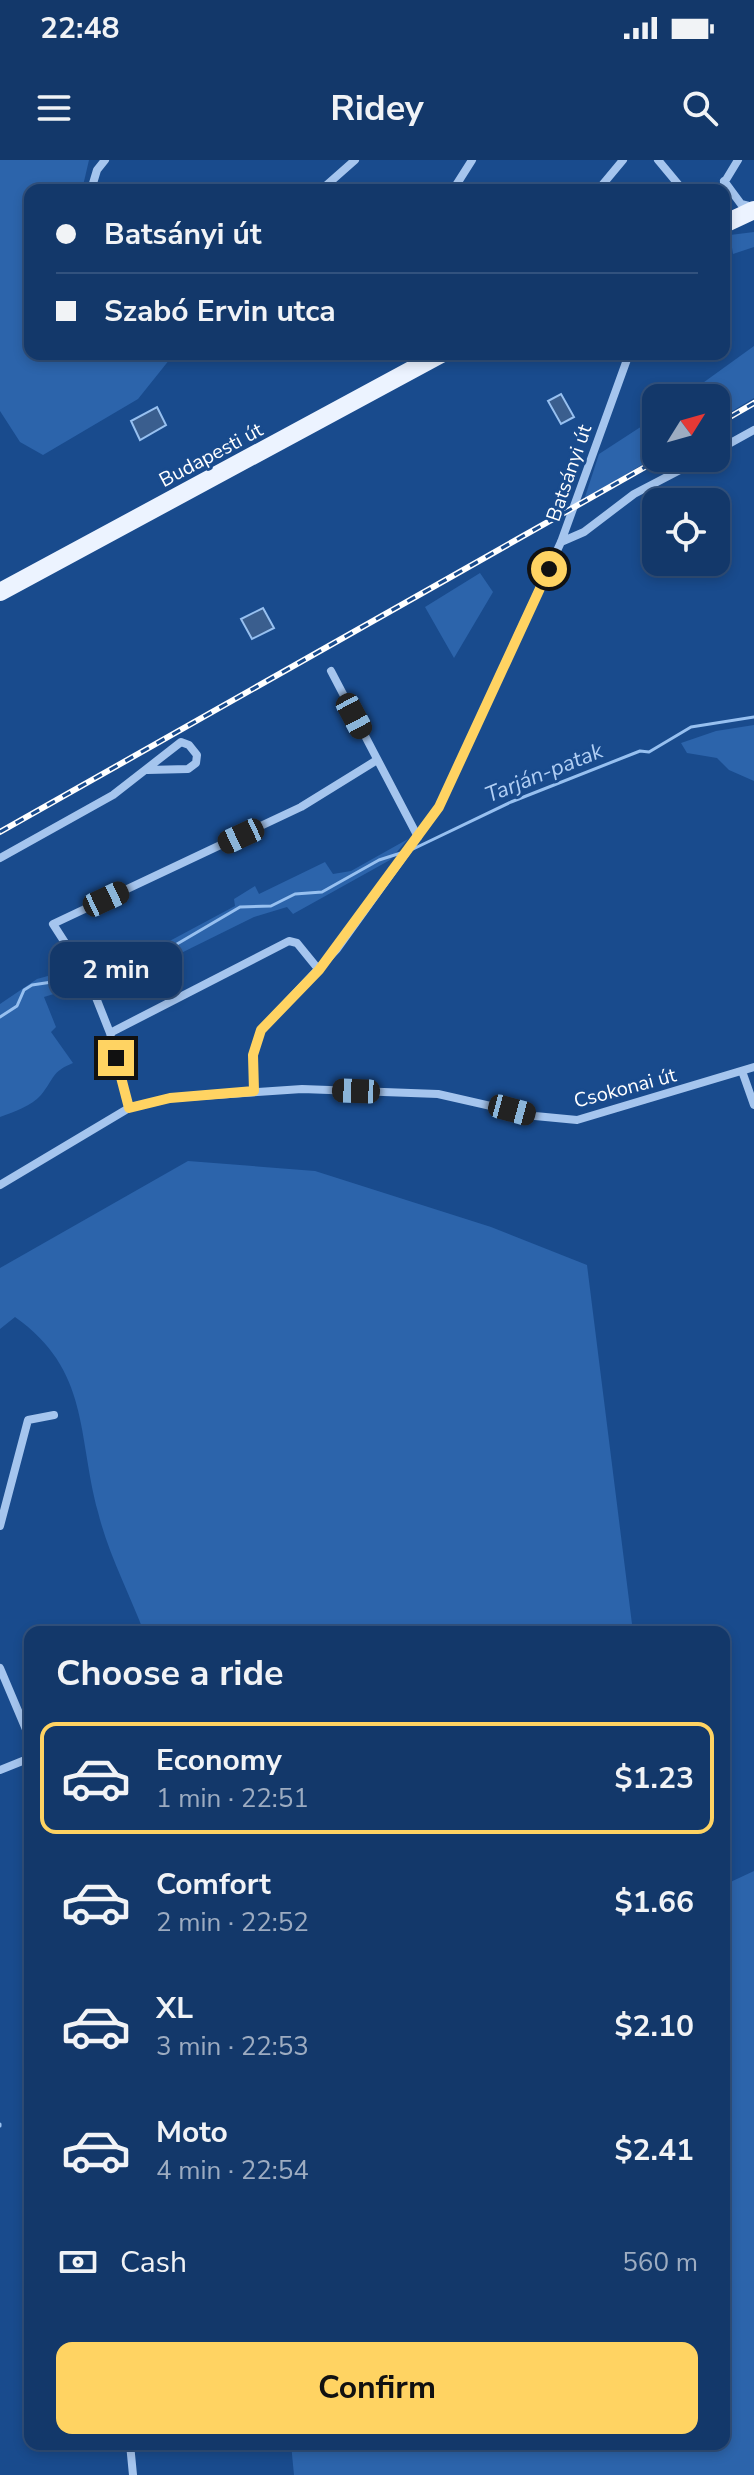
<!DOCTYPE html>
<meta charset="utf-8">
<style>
:root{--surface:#13386a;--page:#204372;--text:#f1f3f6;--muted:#9dacc1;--line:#32527e;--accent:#ffd362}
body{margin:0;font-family:"Nunito Sans",sans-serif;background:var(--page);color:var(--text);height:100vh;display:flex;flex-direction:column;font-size:30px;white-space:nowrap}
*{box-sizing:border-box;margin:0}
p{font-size:26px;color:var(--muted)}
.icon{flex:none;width:44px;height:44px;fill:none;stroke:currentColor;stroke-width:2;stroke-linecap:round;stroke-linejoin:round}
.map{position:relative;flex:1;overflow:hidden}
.panel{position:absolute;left:24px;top:1466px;width:706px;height:824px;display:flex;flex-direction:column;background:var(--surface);border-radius:16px;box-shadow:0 4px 12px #0003,0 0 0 2px var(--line)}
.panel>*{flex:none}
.guide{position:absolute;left:24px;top:24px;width:706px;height:176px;border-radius:16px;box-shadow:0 4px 12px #0003,0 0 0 2px var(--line);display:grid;align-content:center;height:176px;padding:0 32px;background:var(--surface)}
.needle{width:52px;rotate:53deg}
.buttons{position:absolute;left:642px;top:224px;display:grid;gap:16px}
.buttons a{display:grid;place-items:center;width:88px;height:88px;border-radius:16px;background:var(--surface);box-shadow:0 4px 12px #0003,0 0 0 2px var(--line);font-size:40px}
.end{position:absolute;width:36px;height:36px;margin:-18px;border:10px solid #ffd362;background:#111;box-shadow:0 0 0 4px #111}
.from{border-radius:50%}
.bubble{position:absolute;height:56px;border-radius:16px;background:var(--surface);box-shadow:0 4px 12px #0003,0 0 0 2px var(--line);font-size:26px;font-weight:700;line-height:56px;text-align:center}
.car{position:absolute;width:24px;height:48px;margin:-24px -12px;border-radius:10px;box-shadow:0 0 6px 2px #0007;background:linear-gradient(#222 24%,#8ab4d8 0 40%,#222 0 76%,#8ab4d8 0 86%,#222 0)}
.guide b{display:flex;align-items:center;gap:28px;height:76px;font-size:30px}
.guide b+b{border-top:2px solid var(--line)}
.guide i{width:20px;height:20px;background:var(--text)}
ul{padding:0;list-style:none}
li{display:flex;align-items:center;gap:24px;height:112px;margin:0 16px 12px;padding:0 16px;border:4px solid transparent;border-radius:16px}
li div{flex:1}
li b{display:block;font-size:30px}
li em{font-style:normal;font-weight:700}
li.on{border-color:var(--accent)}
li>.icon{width:72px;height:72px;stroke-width:1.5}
h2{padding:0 32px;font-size:36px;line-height:96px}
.pay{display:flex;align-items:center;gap:20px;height:88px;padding:0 32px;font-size:30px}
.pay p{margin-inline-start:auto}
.button{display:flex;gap:16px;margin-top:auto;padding:16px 32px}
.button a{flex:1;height:92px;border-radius:16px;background:var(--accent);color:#111;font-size:32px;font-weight:700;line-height:92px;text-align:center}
.status{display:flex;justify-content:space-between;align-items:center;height:56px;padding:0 40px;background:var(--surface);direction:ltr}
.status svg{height:22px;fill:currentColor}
header{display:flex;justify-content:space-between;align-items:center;height:104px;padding:0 32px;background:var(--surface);font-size:36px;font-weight:700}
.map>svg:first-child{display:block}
.green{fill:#2c64ab}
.water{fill:#3a5e8e;stroke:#97c0f0;stroke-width:2}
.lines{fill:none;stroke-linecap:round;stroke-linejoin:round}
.stream{stroke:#97c0f0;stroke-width:3}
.minor{stroke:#a5c5ee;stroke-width:8}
.primary{stroke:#ecf3ff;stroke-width:18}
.rail-casing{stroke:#fff;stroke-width:6}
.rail{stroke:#194b8d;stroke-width:3;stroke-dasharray:9;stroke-linecap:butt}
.route{stroke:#ffd362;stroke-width:10}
.labels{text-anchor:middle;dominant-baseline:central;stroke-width:6;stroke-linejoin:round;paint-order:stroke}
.street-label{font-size:20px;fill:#fff;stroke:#194b8d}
.water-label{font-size:22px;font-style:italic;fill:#b1cff5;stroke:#194b8d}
</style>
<div class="status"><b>22:48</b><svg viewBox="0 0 49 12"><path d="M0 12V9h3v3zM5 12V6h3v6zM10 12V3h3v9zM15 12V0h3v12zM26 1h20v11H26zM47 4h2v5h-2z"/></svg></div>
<header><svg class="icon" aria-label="menu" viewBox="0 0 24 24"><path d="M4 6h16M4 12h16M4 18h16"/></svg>Ridey<svg class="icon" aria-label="search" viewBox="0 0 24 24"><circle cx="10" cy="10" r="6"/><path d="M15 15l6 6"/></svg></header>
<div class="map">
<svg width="754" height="2315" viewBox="0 0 754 2315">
<rect width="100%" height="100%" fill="#194b8d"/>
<path class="green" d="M 0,0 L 89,0 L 82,30 L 30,30 L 30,194 L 174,194 L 138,239 L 43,295 L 20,282 L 0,251 Z
M 754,72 L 754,87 L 733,94 L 730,75 Z
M 754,186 L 754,238 L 716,261 L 716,238 L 682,238 Z
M 656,257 L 656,296 L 584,340 L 599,294 Z
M 480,413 L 493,432 L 454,498 L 425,447 Z
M 754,565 L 754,621 L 729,610 L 717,598 L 687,593 L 681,583 L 716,571 Z
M 408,679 L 390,700 L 293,754 L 287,747 L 254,757 L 171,798 L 44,837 L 56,867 L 51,872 L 73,903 C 51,912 55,918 41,935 C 31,946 14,952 0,957 L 0,844 L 37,819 L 164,784 L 235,746 L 234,739 L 255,726 L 259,734 L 325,702 L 333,714 L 351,711 Z
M 188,1001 L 315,1011 L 491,1067 L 587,1105 L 633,1472 L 144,1472 C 129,1433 108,1393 98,1352 C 77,1274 90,1210 15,1157 L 0,1169 L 0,1108 Z
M 754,1711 L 754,2315 L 294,2315 L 291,2284 L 724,2284 L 724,1725 Z"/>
<path class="water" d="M 561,234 L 574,257 L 561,264 L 548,241 Z
M 157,247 L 166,265 L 140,280 L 131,261 Z
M 263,448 L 274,468 L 252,479 L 241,459 Z"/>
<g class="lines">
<path class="stream" d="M 411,690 L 511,642 L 640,591 L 649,592 L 691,567 L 754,557
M 0,857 L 17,846 L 24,830 L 32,825 L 72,819 L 160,794 L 240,747 L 271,746 L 295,734 L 322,732 L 379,700 L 404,692
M 0,1964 L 0,1966"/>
<path class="minor" d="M 658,0 L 683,30
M 724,21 L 741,44 L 753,47
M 724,23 L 738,0
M 91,30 L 97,10 L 105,0
M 321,30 L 355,0
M 453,30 L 472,0
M 598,30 L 623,0
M 716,291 L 754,270
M 561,382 L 584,372 L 634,334 L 703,298
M 331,511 L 418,677
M 0,698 L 113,635 L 181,582 L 189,585 L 197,595 L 196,603 L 188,609 L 147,610
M 110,873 L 289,781 L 297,783 L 319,810
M 742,911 L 754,945
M 254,931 L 253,895 L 261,870 L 337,789 L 439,647 L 561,382 L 629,194
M 129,948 L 110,873 L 89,820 L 53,764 L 301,647 L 377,600
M 0,1025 L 129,948 L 170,938 L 302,929 L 438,934 L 535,956 L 577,960 L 754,907
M 0,1366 L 28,1260 L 54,1255
M 0,1508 L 30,1579
M 0,1610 L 30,1598
M 130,2284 L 133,2315"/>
<path class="primary" d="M 724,64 L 754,50
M 0,432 L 441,194"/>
<defs>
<path id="rail" d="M 716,265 L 754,243
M 0,672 L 661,298"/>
</defs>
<use href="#rail" class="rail-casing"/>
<use href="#rail" class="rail"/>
</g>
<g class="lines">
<path class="route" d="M 116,898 L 129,948 L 170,938 L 254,931 L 253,895 L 261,870 L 319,810 L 439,647 L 549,409"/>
</g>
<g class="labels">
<g class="street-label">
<text transform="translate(211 295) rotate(-28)">Budapesti út</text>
<text transform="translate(569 313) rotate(-71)">Batsányi út</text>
<text transform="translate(625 928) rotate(-15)">Csokonai út</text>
</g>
<g class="water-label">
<text transform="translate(544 613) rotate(-22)">Tarján-patak</text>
</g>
</g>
</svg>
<div class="buttons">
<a><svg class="needle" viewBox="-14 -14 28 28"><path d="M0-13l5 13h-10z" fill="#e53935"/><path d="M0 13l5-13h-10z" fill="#9dacc1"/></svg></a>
<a><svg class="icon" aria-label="locate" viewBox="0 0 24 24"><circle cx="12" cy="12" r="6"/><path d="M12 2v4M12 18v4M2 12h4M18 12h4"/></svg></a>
</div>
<i class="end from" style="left:549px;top:409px"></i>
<i class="end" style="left:116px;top:898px"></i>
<div class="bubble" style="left:50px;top:782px;width:132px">2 min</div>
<i class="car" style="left:354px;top:556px;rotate:152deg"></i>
<i class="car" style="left:241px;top:676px;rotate:245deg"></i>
<i class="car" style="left:106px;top:739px;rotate:65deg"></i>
<i class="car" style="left:356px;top:931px;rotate:272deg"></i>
<i class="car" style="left:512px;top:950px;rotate:105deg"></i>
<div class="guide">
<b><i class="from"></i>Batsányi út</b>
<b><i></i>Szabó Ervin utca</b>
</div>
<section class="panel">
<h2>Choose a ride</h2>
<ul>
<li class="on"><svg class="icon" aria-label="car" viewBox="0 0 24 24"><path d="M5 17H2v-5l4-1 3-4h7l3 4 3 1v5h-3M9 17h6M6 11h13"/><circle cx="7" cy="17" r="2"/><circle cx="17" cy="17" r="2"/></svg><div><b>Economy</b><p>1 min · 22:51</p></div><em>$1.23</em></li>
<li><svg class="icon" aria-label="car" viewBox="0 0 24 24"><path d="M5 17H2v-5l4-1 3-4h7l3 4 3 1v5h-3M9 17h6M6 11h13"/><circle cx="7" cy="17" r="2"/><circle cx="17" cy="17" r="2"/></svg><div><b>Comfort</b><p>2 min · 22:52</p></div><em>$1.66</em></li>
<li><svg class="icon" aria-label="car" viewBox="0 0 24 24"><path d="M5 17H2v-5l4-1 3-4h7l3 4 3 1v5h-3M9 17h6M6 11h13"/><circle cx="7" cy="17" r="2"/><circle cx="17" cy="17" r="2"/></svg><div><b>XL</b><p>3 min · 22:53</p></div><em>$2.10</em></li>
<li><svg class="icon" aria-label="car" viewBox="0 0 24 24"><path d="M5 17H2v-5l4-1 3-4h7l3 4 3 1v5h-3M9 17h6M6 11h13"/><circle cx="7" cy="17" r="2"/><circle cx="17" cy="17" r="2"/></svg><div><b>Moto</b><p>4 min · 22:54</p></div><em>$2.41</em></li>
</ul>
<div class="pay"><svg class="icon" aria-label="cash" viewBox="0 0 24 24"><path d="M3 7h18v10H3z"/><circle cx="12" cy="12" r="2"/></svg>Cash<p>560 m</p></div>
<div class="button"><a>Confirm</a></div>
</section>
</div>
